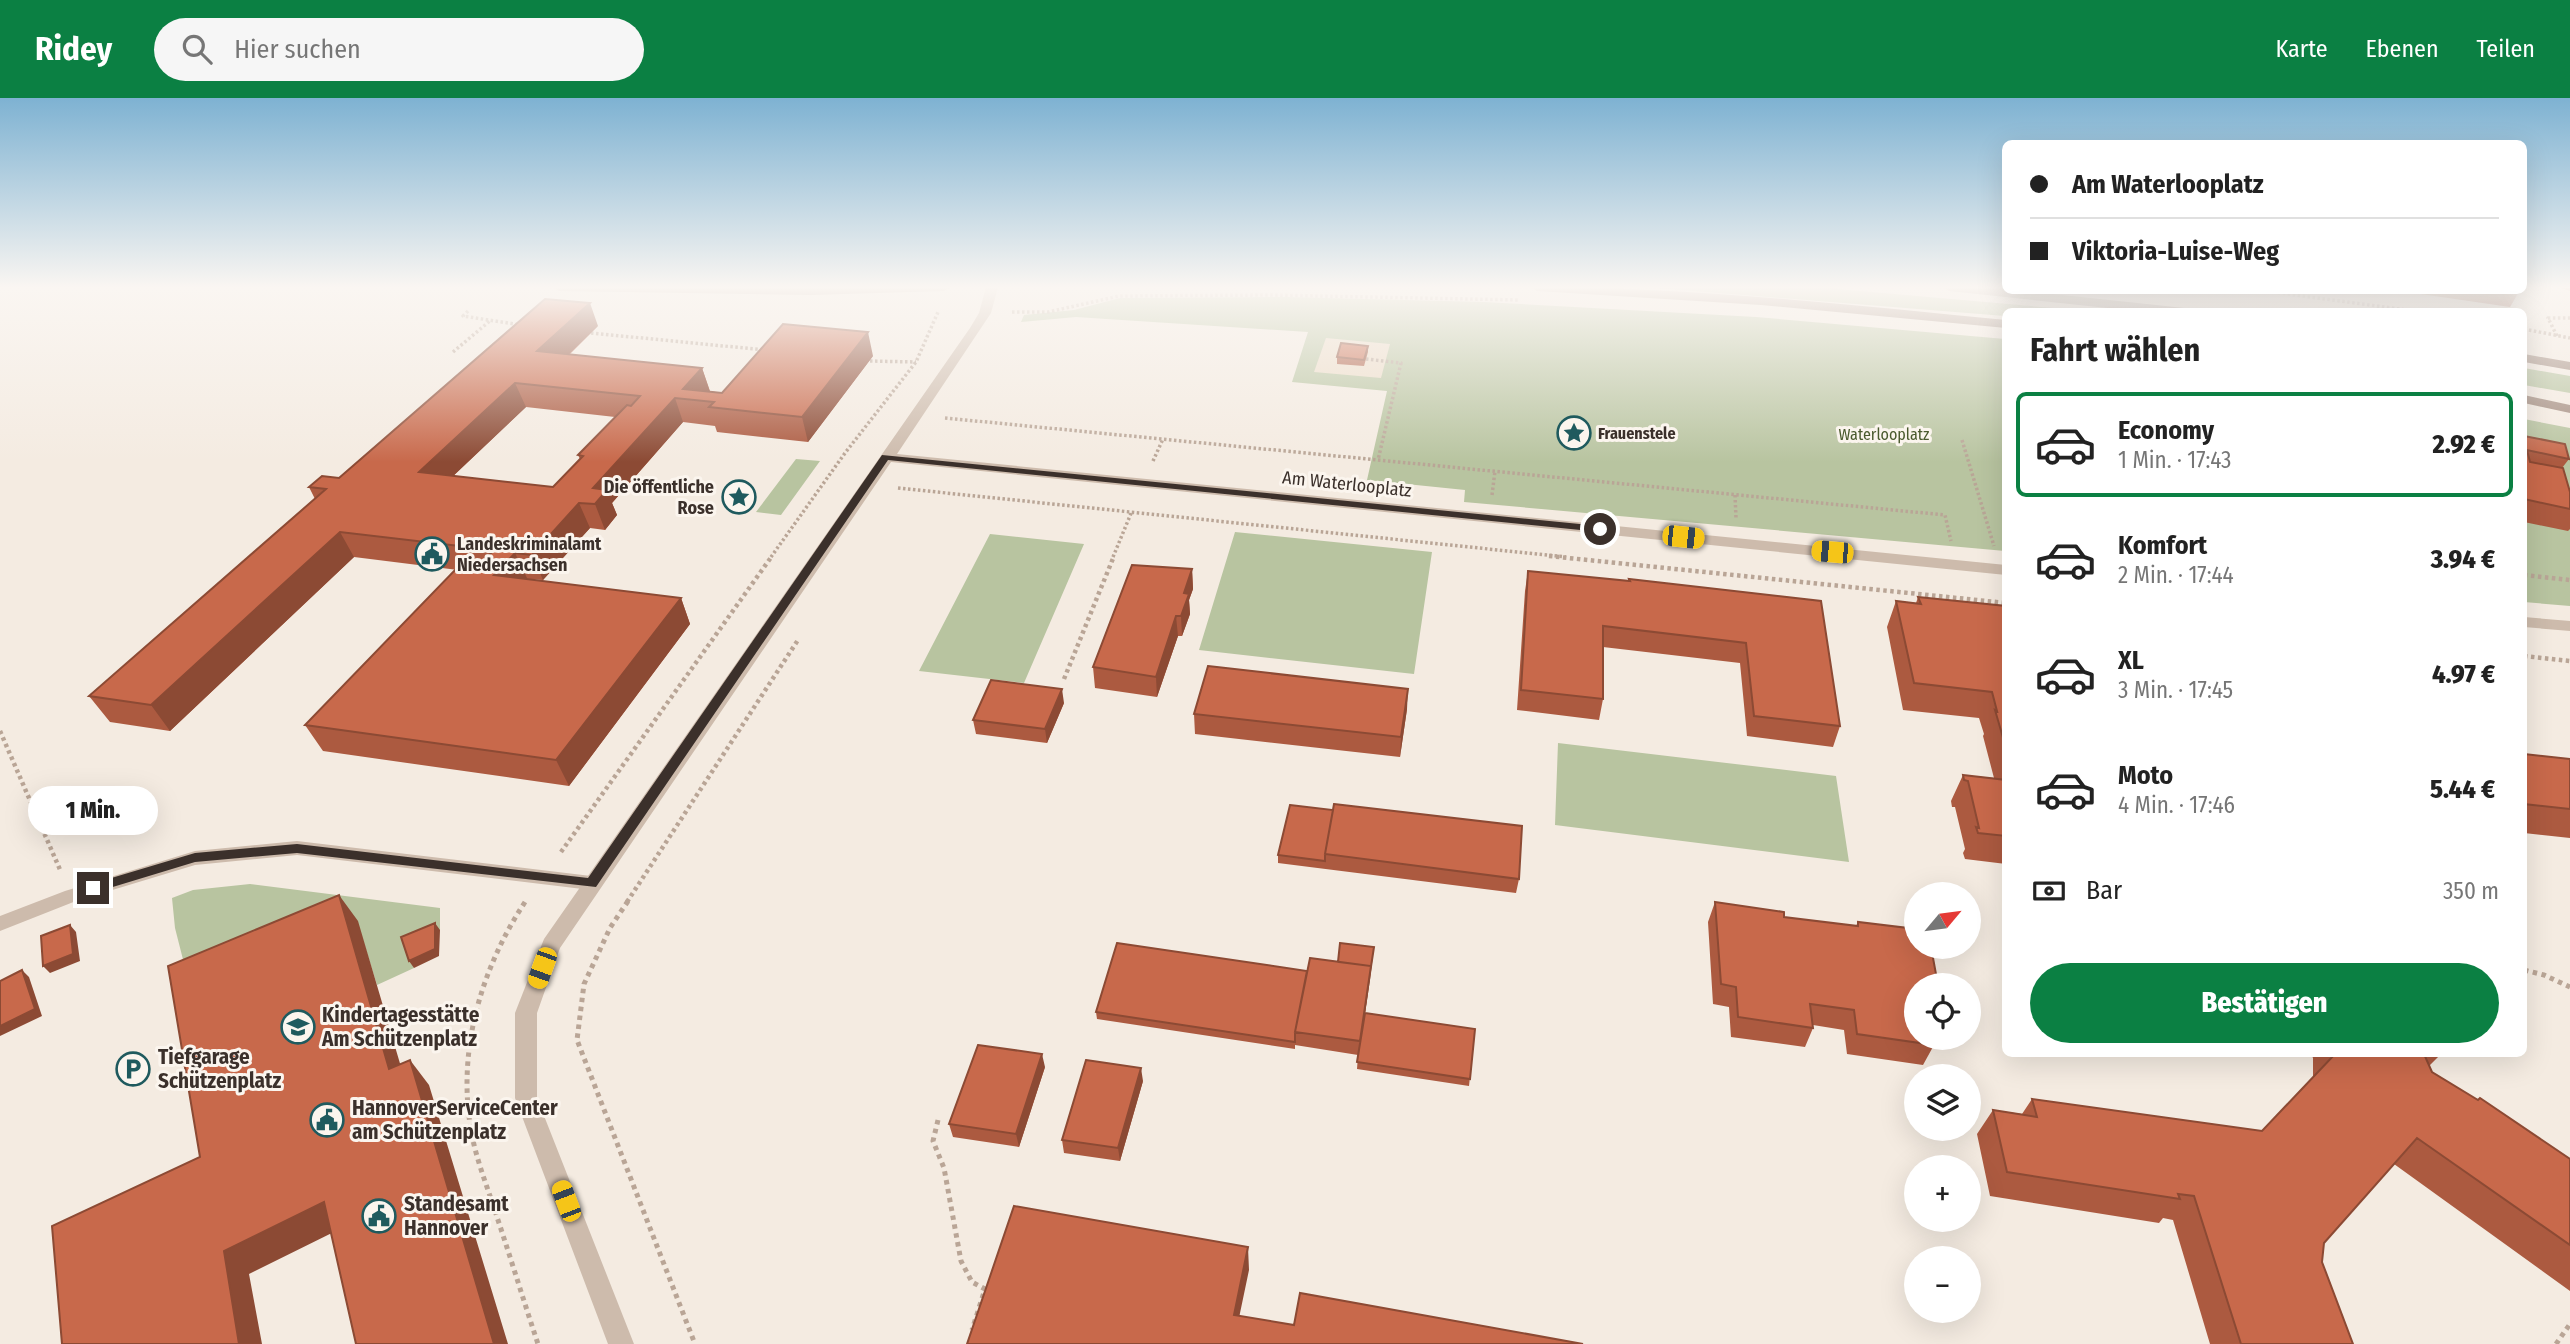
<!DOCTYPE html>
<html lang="de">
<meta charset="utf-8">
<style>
:root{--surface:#fff;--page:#f6f6f6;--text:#222;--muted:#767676;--line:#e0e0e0;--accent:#0b8043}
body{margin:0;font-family:"Fira Sans Condensed",sans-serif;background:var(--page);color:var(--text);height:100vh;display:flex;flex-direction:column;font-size:26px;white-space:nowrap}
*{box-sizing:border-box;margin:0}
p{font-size:23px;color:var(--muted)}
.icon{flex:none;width:38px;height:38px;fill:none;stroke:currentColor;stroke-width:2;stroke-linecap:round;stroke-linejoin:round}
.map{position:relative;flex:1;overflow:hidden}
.side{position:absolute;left:2002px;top:210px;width:525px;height:749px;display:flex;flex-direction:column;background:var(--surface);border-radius:10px;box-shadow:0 7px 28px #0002}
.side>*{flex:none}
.hud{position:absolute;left:2002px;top:42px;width:525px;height:154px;border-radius:10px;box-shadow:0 7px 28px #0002;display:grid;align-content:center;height:154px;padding:0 28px;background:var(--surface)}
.needle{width:46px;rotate:61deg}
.controls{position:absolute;left:1904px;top:784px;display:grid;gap:14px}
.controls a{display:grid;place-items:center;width:77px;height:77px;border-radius:50%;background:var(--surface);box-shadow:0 7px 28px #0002;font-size:35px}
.end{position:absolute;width:32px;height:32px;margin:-16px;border:9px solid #3b302b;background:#fff;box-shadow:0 0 0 4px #fff}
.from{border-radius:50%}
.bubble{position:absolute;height:49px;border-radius:24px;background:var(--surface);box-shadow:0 7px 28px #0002;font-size:23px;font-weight:800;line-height:49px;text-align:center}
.car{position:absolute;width:21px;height:42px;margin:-21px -10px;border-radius:9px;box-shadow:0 0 5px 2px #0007;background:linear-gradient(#f5c518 24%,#345 0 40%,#f5c518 0 76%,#345 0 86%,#f5c518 0)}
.hud b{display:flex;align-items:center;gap:24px;height:66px;font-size:26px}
.hud b+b{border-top:2px solid var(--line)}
.hud i{width:18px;height:18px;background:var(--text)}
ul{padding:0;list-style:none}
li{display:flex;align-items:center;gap:21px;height:105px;margin:0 14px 10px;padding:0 14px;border:4px solid transparent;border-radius:10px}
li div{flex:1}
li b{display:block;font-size:26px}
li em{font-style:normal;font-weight:800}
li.on{border-color:var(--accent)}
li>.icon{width:63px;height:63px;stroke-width:1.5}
h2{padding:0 28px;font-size:32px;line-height:84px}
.pay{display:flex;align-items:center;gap:18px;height:77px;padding:0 28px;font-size:26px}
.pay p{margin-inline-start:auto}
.cta{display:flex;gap:14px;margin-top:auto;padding:14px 28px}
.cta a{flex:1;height:80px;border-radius:42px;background:var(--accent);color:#fff;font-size:28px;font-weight:800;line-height:80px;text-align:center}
header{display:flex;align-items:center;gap:42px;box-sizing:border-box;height:98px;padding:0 35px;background:var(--accent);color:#fff}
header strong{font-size:33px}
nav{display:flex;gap:38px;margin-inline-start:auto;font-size:24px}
.search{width:490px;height:63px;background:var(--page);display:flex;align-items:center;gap:18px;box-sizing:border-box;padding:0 24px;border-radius:38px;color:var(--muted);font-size:26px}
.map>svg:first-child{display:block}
.green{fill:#b8c4a0}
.plaza{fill:#ecdcc8}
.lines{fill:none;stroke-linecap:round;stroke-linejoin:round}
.path-far2{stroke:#b9a596;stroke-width:3.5;stroke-dasharray:2.5 2.5;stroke-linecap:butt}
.path-far1{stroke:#b9a596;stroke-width:4.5;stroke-dasharray:3.5 3.5;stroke-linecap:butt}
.path{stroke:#b9a596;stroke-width:5;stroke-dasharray:4.5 4.5;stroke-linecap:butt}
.lane{fill:#cdbbac;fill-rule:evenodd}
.street{fill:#cdbbac;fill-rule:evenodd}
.secondary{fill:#a18a7d;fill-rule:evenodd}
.wall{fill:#ac5a40;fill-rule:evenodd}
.shaded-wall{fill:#8c4a34}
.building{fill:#c8694b;stroke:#8c4a34;stroke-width:2;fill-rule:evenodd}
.route{fill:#3b302b}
.labels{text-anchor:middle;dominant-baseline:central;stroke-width:6;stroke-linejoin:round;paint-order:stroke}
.far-poi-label{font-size:16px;font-weight:bold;fill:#3b302b;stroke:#fbf5ee;text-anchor:start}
.far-park-label{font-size:16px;fill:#4a5a2e;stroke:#fbf5ee}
.street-label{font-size:18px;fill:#3b302b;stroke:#fbf5ee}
.poi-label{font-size:18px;font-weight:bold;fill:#3b302b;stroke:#fbf5ee;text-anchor:end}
.near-poi-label{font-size:21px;font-weight:bold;fill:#3b302b;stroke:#fbf5ee;text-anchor:start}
</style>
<header>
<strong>Ridey</strong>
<div class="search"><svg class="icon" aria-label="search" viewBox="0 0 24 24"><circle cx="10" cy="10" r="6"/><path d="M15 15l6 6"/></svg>Hier suchen</div>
<nav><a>Karte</a><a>Ebenen</a><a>Teilen</a></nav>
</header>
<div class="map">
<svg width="2570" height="1246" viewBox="0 0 2570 1246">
<rect width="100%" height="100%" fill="#f4ebe1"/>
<path class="green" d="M 1645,189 L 1815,189 L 2087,213 L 2006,214 L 2005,218 Z
M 1288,199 L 1484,204 L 1756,219 L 2005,241 L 2005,453 L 1464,404 L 1465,392 L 1367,382 L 1387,293 L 1292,284 L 1308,234 L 1076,219 L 1021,224 L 1024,217 L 1074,212 L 1120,200 Z
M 2524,270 L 2570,278 L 2570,295 L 2524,287 Z
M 2524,321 L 2570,330 L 2570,508 L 2524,504 Z
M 796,361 L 820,363 L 781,417 L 756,414 Z
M 1235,434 L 1432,454 L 1414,576 L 1199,552 Z
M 990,436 L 1084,446 L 1024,585 L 919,573 Z
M 1558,645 L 1836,678 L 1849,764 L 1555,727 Z
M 250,786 L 440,810 L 440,832 L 406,846 L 414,870 L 377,887 L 357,823 L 191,893 L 175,830 L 172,800 L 193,792 Z"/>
<path class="plaza" d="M 1326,240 L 1390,246 L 1381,280 L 1314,274 Z"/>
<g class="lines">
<path class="path-far2" d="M 2258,192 L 2422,214
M 468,213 L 463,218 L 521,227
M 1012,214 L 1048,214 L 1119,198 L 1269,197 L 1520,202
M 2524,231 L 2570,240
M 591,235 L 765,252
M 2557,238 L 2548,220 L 2570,220
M 453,254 L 491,222
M 1366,261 L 1401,265 L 1378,362
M 870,263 L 916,264
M 945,320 L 1945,417 L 1951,443
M 1962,342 L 1994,448
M 1153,363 L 1163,341
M 898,390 L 1566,459
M 1492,397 L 1495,373
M 1735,397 L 1736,420
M 771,459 L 845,355 L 916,264 L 938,214
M 1113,459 L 1132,413"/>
<path class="path-far1" d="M 1549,458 L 2006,505
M 2524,477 L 2570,482
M 2524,558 L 2570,563
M 1064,581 L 1114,458
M 0,633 L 61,774
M 561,754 L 772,458
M 627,804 L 798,542"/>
<path class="path" d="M 628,803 L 610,830 L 584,886 L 577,942 L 695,1246
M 525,804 C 481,871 457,952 471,1032 C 476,1062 488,1090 497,1119 C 511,1161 524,1204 538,1246
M 2524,872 L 2544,877 L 2570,889
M 938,1022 L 933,1043 L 944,1070 L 961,1163 L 972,1184 L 985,1191 L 972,1232
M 2556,1246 L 2570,1226"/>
<path class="lane" d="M 297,743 L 591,778 L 597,780 L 600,785 L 597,790 L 591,792 L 297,757 L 195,767 L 76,803 L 0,833 L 0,818 L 65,793 L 195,753 Z"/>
<path class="street" d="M 986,189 L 998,189 L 991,215 L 897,356 L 2006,467 L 2006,477 L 891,364 L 560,850 L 537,915 L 537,1000 L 634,1246 L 608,1246 L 515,1000 L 515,915 L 544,841 L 970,230 L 979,215 Z
M 2524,519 L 2570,523 L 2570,533 L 2524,529 Z"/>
<path class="secondary" d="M 553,189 L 950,189 L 944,193 L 811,197 L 559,193 Z
M 1531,189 C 1690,189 1848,207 2006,222 L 2006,230 L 1761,207 L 1537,193 Z
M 1943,189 L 1987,189 L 2184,210 L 2190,214 L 2145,214 L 1949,193 Z
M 2524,256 L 2570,264 L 2570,272 L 2524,264 Z
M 2524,297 L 2570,307 L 2570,315 L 2524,305 Z"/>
</g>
<path class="wall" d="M 2558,189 L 2570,189 L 2570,193 Z
M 2393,192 L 2520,192 L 2510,209 Z
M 598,228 L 569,257 L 702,270 L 710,293 L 722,295 L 873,258 L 808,344 L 717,334 L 715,328 L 683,324 L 612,405 L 617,417 L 605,432 L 590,430 L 543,482 L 526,481 L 681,500 L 690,526 L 569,688 L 323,653 L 305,627 L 474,474 L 354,459 L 170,633 L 110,624 L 89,598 L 315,401 L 309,389 L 339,380 ZM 526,309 L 615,319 L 578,357 L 580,361 L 553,389 L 453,378 Z
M 1368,248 L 1368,254 L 1364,268 L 1337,266 L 1337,259 Z
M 2524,338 L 2569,361 L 2562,370 L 2570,394 L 2570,431 L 2568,433 L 2524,424 Z
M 1192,471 L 1193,491 L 1189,502 L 1190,516 L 1182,538 L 1178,538 L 1157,599 L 1095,590 L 1093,569 Z
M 1528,473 L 1629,483 L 1629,481 L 1821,503 L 1840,628 L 1833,649 L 1747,638 L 1740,565 L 1603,549 L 1603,601 L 1599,622 L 1517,612 L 1525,493 Z
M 1918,499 L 2006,508 L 2006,766 L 1965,761 L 1963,755 L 1965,751 L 1955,709 L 1952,709 L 1951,703 L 1963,677 L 1994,680 L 1983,638 L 1984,636 L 1979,620 L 1903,612 L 1887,529 L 1896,503 L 1916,505 Z
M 1064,605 L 1047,645 L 976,636 L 973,622 Z
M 1407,611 L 1400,659 L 1195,636 L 1194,616 Z
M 2524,656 L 2570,661 L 2570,740 L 2524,735 Z
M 1333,712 L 1519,781 L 1516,795 L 1278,765 L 1278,757 Z
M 1715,804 L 1784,819 L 1856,828 L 1858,824 L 1916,887 L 1934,947 L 1923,967 L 1847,956 L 1844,932 L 1813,927 L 1813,930 L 1805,949 L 1731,939 L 1729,909 L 1713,906 L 1708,824 Z
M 1374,849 L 1365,915 L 1475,931 L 1469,988 L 1357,971 L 1358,957 L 1295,947 L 1295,951 L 1097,921 L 1096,914 L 1307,873 L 1338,864 Z
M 2311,956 L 2441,956 L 2429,968 L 2432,974 L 2570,1061 L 2570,1193 L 2394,1066 L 2324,1145 L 2322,1164 L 2353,1246 L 2210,1246 L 2173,1122 L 2163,1120 L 2159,1125 L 1990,1098 L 1977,1036 L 1993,1012 L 2022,1016 L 2032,1001 L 2262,1033 L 2313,979 L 2313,960 Z
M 1045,969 L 1019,1049 L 953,1039 L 949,1026 Z
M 1143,983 L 1120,1063 L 1064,1055 L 1062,1042 Z"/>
<path class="shaded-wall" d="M 590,205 L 598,228 L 547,277 L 537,253 Z
M 868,234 L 873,258 L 808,344 L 802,319 Z
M 702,270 L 710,294 L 683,291 Z
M 515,285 L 526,309 L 431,399 L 419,374 Z
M 675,300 L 683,324 L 612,405 L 617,417 L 605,432 L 595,406 L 593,390 Z
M 579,405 L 590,430 L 543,482 L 532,457 Z
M 340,434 L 354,459 L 170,633 L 151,607 Z
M 515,455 L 527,480 L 507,503 L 494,477 Z
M 1192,471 L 1193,491 L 1189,502 L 1190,516 L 1182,538 L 1181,518 L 1184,495 Z
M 681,500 L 690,526 L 569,688 L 556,662 Z
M 1176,518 L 1178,538 L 1157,599 L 1156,579 Z
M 1062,591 L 1064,605 L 1047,645 L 1045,631 Z
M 1408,591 L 1407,611 L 1400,659 L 1401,639 Z
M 339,797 L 358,823 L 409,996 L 389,971 Z
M 435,825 L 440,832 L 439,858 L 414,870 L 409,863 Z
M 70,827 L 76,834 L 80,863 L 50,875 L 43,868 Z
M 1374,849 L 1370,882 L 1359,957 L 1360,943 Z
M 22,872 L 29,879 L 42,918 L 0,938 L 0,928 Z
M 1042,956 L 1045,969 L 1019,1049 L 1016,1036 Z
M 410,962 L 429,987 L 508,1246 L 494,1246 Z
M 1141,970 L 1143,983 L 1120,1063 L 1118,1050 Z
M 324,1104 L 346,1128 L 249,1176 L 262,1246 L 239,1246 L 224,1153 Z
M 1248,1149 L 1249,1172 L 1235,1239 L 1234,1217 Z"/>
<path class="building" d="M 545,201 L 590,205 L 537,253 L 702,270 L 683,291 L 722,295 L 783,226 L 868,234 L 802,319 L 709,309 L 714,304 L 675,300 L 593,390 L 607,392 L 595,406 L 579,405 L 532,457 L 515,455 L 494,477 L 681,500 L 556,662 L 305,627 L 455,472 L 473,474 L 494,452 L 340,434 L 151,607 L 89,598 L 326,391 L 309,389 L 322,378 L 339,380 ZM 515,285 L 640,298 L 631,308 L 627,307 L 578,357 L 583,358 L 553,389 L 419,374 Z
M 1341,245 L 1368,248 L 1364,262 L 1337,259 Z
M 2524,338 L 2565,346 L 2569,361 L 2527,352 L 2530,364 L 2563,370 L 2570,394 L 2570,411 L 2524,401 Z
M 1132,467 L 1192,471 L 1184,495 L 1189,496 L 1181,518 L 1176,518 L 1156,579 L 1093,569 Z
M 1528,473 L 1630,483 L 1629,481 L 1821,503 L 1840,628 L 1754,618 L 1746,545 L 1603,528 L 1603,601 L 1521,592 Z
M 1918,499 L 2006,508 L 2006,650 L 1995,612 L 1997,613 L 1992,594 L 1914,585 L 1896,503 L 1921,506 Z
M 1208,568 L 1408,591 L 1401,639 L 1194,616 Z
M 991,582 L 1062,591 L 1045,631 L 973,622 Z
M 2524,656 L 2570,661 L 2570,711 L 2524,706 Z
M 1963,677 L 2006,682 L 2006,738 L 1978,735 L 1976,729 L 1979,730 L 1968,683 L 1964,682 Z
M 1334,706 L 1522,728 L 1519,781 L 1325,756 Z
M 1290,707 L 1333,712 L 1325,756 L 1325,763 L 1278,757 Z
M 339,797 L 389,971 L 410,962 L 494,1246 L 356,1246 L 324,1104 L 224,1153 L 239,1246 L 62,1246 L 52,1128 L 200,1059 L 168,868 Z
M 1715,804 L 1784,814 L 1784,819 L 1858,828 L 1858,824 L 1916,831 L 1916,849 L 1931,849 L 1938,887 L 1916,887 L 1916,940 L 1933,940 L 1934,947 L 1857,936 L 1854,912 L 1810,906 L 1813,930 L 1738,919 L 1736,889 L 1721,886 Z
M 435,825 L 435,851 L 409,863 L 401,839 Z
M 70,827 L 73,856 L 43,868 L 41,838 Z
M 1117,845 L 1307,873 L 1295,934 L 1295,944 L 1096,914 Z
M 1340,845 L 1374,849 L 1370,875 L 1371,868 L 1338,864 Z
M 1310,860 L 1371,868 L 1360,943 L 1295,934 Z
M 22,872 L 35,911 L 0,928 L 0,883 Z
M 1365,915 L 1475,931 L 1470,981 L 1357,964 Z
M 978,947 L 1042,956 L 1016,1036 L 949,1026 Z
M 2335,956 L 2424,956 L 2432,974 L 2478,1002 L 2480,1000 L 2570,1061 L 2570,1147 L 2417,1040 L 2324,1145 L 2322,1164 L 2353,1246 L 2241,1246 L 2194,1098 L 2178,1096 L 2180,1101 L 2007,1074 L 1993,1012 L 2037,1019 L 2032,1001 L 2262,1033 Z
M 1086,962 L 1141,970 L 1118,1050 L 1062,1042 Z
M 1014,1108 L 1248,1149 L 1234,1217 L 1294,1227 L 1300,1195 L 1583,1246 L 967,1246 Z"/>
<linearGradient id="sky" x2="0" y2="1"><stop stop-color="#7eb2d2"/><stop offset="0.52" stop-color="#faf6f2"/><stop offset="1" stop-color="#faf6f2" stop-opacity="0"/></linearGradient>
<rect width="2570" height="364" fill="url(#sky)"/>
<path class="route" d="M 882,357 L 1600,428 L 1605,431 L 1600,434 L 888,362 L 596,789 L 297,755 L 195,764 L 93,795 L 88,794 L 88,787 L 195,755 L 297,746 L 588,780 Z"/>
<defs>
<symbol id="sight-ring" viewBox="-11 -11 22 22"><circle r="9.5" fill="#fbf5ee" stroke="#1f5a5e" stroke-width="1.5"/><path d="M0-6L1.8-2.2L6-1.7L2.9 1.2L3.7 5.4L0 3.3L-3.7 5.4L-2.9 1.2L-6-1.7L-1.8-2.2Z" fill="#1f5a5e"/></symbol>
<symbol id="civic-ring" viewBox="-11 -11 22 22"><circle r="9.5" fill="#fbf5ee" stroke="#1f5a5e" stroke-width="1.5"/><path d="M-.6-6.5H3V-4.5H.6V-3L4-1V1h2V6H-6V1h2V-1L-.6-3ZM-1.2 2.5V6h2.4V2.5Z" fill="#1f5a5e"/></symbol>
<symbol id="school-ring" viewBox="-11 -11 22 22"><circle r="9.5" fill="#fbf5ee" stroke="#1f5a5e" stroke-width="1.5"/><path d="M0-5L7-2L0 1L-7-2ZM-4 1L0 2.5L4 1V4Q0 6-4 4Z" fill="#1f5a5e"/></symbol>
<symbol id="parking-ring" viewBox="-11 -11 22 22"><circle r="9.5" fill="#fbf5ee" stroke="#1f5a5e" stroke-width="1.5"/><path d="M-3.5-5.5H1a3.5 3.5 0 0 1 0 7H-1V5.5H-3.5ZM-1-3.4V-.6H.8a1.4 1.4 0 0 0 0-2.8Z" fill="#1f5a5e"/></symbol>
</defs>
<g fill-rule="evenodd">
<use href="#sight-ring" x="1555" y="316" width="38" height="38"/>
<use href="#sight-ring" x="720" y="380" width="38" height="38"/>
<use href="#civic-ring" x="413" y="437" width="38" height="38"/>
<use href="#school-ring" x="279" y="910" width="38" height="38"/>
<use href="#parking-ring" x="114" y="952" width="38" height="38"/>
<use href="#civic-ring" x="308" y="1003" width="38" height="38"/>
<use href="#civic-ring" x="360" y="1099" width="38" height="38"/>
</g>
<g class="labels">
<g class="far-poi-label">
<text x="1598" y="335">Frauenstele</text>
</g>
<g class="far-park-label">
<text x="1884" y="336">Waterlooplatz</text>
</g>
<g class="street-label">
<text transform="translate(1347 386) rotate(6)">Am Waterlooplatz</text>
</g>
<g class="poi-label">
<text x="714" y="389">Die öffentliche<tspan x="714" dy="21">Rose</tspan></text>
<text x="457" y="446" text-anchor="start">Landeskriminalamt<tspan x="457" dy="21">Niedersachsen</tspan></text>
</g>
<g class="near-poi-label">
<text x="322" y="917">Kindertagesstätte<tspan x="322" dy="24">Am Schützenplatz</tspan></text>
<text x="158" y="959">Tiefgarage<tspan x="158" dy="24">Schützenplatz</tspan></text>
<text x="352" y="1010">HannoverServiceCenter<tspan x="352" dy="24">am Schützenplatz</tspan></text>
<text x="404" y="1106">Standesamt<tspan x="404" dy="24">Hannover</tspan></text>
</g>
</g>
</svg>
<div class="controls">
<a><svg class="needle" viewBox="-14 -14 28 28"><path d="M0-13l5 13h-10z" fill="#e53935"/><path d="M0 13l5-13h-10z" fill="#767676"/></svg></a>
<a><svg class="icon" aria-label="locate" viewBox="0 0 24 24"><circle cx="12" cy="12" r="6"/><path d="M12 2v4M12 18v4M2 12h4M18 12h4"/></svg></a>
<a><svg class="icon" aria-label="layers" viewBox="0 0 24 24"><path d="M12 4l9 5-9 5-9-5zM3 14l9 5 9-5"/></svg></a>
<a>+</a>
<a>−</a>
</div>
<i class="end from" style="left:1600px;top:431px"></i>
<i class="end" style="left:93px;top:790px"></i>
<div class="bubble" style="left:28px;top:688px;width:130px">1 Min.</div>
<i class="car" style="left:1683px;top:439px;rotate:96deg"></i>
<i class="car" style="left:1832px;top:454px;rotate:275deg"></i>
<i class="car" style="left:542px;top:870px;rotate:200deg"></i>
<i class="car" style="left:566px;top:1103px;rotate:339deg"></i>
<div class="hud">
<b><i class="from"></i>Am Waterlooplatz</b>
<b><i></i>Viktoria-Luise-Weg</b>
</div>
<section class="side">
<h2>Fahrt wählen</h2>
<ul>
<li class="on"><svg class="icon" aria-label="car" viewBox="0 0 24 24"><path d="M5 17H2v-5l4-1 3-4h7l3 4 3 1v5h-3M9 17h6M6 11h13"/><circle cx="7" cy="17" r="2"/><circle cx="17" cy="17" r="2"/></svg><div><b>Economy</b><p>1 Min. · 17:43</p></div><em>2.92 €</em></li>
<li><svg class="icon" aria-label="car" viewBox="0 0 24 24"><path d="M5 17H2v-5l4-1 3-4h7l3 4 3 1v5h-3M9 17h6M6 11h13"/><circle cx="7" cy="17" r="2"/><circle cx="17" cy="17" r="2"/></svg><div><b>Komfort</b><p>2 Min. · 17:44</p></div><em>3.94 €</em></li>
<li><svg class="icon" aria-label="car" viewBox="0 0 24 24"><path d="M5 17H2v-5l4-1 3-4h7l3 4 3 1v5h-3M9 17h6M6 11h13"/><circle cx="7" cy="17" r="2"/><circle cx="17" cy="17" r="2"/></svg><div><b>XL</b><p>3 Min. · 17:45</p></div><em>4.97 €</em></li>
<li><svg class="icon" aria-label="car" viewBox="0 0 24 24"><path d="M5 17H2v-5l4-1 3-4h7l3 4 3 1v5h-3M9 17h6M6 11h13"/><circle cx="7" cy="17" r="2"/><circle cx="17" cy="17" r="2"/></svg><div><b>Moto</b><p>4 Min. · 17:46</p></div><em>5.44 €</em></li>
</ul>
<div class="pay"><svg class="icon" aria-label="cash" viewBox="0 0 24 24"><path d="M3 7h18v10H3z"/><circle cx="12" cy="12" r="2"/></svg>Bar<p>350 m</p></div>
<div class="cta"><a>Bestätigen</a></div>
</section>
</div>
